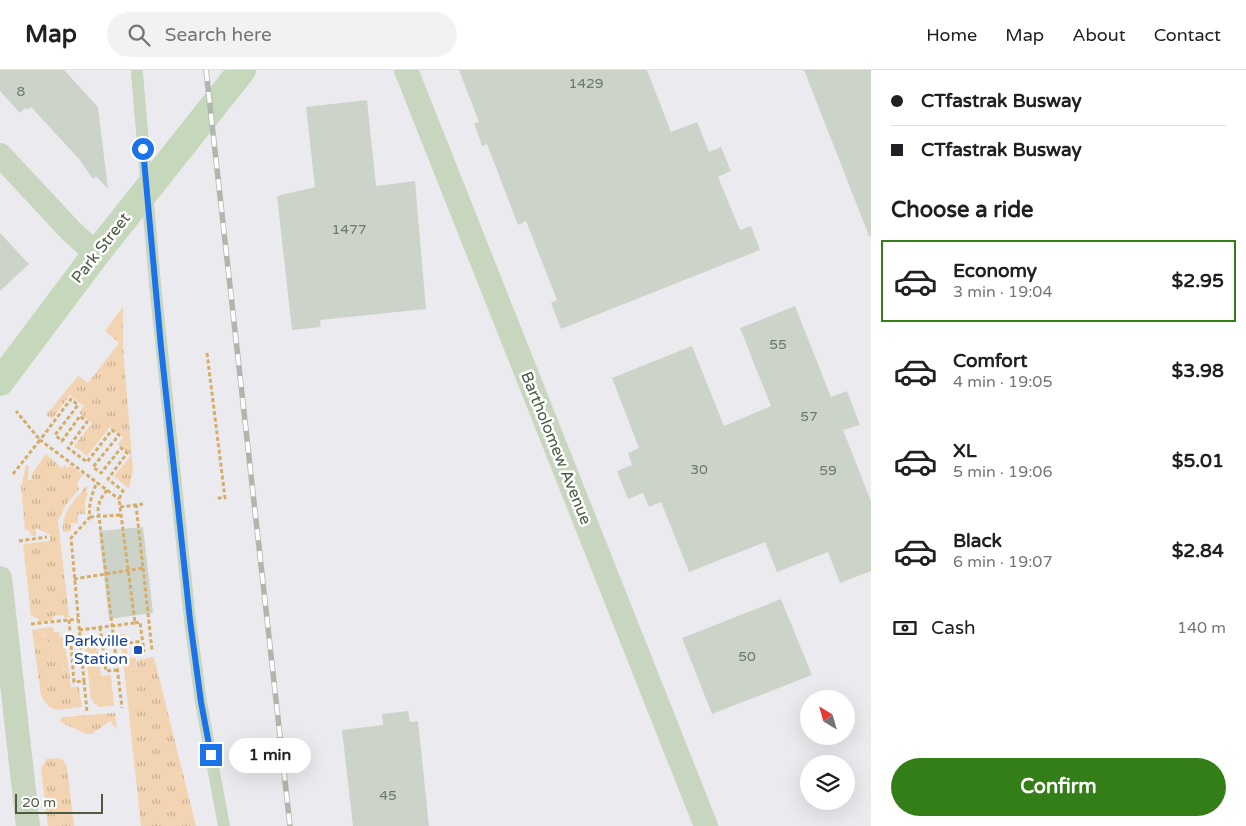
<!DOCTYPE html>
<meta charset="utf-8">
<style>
:root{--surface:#fff;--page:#f2f2f2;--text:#202124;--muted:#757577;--line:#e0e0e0;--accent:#337e16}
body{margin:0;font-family:"Varela Round",sans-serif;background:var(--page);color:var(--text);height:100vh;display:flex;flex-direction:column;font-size:19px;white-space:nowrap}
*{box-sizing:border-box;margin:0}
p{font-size:16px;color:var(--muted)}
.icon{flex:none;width:28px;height:28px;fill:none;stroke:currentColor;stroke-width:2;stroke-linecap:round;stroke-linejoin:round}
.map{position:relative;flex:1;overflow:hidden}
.details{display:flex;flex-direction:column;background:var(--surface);width:375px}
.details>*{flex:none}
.guide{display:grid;align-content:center;height:110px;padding:0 20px;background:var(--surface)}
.needle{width:32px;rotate:323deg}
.buttons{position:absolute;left:800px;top:620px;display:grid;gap:10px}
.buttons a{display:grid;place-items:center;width:55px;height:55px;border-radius:50%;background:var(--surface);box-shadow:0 5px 20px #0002;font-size:25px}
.scale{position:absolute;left:15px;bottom:12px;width:88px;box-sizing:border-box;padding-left:5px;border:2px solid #4c5b42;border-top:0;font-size:14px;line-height:18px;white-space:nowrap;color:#4c5b42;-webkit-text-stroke:4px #fff;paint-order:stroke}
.end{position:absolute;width:22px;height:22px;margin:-11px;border:6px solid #1a73e8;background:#fff;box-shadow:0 0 0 2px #fff}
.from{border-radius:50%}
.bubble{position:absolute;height:35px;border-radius:18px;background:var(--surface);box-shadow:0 5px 20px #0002;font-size:16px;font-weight:800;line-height:35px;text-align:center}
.guide b{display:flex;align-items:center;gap:18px;height:48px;font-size:19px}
.guide b+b{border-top:1px solid var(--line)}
.guide i{width:12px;height:12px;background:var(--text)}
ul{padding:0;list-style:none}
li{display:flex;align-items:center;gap:15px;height:82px;margin:0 10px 8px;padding:0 10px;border:2px solid transparent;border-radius:0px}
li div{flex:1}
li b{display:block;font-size:19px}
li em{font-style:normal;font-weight:800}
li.selected{border-color:var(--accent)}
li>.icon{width:45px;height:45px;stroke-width:1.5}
h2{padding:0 20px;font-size:22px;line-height:60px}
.pay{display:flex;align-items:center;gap:12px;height:55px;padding:0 20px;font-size:19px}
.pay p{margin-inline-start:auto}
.primary-button{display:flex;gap:10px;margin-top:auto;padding:10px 20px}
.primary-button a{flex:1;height:58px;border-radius:30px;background:var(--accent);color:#fff;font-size:20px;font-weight:800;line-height:58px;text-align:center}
header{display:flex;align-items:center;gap:30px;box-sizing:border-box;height:70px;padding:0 25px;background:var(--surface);border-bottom:1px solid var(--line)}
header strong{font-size:24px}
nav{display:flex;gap:28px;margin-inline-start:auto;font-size:18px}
.search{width:350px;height:45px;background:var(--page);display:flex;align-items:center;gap:12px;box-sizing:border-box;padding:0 18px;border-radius:28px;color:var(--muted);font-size:19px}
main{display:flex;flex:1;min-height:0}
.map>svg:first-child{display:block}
.grass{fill:url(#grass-tufts)}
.garden{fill:#f3d4b2}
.building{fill:#ccd4c9}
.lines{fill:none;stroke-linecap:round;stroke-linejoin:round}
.path{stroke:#d5ad67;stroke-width:3;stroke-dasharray:4 2.5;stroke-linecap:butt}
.service{stroke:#c8d5bf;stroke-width:12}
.minor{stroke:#c8d5bf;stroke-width:24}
.secondary{stroke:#c5d8bb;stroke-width:28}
.rail-casing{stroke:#afb7ad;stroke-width:5.5}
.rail{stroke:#fff;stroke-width:4;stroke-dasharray:11;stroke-linecap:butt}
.service-bridge{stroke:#c8d5bf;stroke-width:12}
.route{stroke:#1a73e8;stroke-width:6}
.transit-dot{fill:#1a4fb4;stroke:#fff;stroke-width:2}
.labels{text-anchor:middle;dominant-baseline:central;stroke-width:5;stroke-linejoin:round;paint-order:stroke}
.number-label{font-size:14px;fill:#6c7964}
.street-label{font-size:16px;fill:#4c5b42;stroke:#fff}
.transit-label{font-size:16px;fill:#164399;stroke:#fff;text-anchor:end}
</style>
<header>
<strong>Map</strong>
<div class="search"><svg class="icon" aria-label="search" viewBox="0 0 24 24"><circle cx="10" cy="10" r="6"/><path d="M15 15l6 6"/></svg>Search here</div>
<nav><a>Home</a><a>Map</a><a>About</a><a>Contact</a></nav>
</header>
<main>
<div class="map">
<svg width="871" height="756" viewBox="0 0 871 756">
<defs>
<pattern id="grass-tufts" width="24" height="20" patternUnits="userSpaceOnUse" patternTransform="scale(1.25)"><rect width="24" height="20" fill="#f3d4b2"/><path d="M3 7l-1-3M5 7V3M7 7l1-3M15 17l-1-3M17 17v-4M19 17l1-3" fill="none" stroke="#c7af92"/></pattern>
</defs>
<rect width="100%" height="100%" fill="#ebebef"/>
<path class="grass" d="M 123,237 L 123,276 L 133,401 L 129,419 L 114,406 L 131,385 L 118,375 L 123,367 L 110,357 L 87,386 L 74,376 L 92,353 L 79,343 L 84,336 L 70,325 L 52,349 L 46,345 L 78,306 L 88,313 L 119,273 L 105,261 Z
M 46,384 L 62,398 L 64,395 L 68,398 L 70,395 L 83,405 C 79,410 75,413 79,419 L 66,435 L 58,451 L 69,546 L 71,547 L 64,548 L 64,545 L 53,546 L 53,550 L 38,552 L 38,548 L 34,548 L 33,545 L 31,546 L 23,474 L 50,471 L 50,465 L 36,458 L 36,466 L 32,466 L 28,460 L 25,460 L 21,417 L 26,395 L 29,396 L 28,410 L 31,410 L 33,402 Z
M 86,416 L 88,418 L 86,422 L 88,424 L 85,431 L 85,444 L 78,444 L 78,453 L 71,453 L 71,461 L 63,462 C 61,442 74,431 86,416 Z
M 43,558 L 43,565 L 53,573 L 63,599 L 69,601 L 71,617 L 79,617 L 82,637 L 56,640 L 49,637 L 44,631 L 41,626 L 32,560 Z
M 154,587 L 196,756 L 141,756 L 128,635 L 133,635 L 130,600 L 137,598 L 137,590 Z
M 115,643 L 117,660 L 110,651 L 92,664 L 87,664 L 60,652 L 61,647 Z
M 58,688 L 63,690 L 67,697 L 74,756 L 48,756 L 41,699 L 46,689 Z"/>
<path class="garden" d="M 53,557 L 54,562 L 59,562 L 60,567 L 64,566 L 69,601 C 56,596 55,585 53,573 C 47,567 43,568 43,558 Z
M 120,564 L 125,564 L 128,588 L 136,588 L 137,598 L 130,600 L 133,635 L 128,635 Z
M 96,567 L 101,606 L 111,605 L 114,636 L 98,637 L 97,634 L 94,634 L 93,630 L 91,631 L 84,568 Z"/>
<path class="building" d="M 0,0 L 64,0 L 98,37 L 108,119 L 96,106 L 93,109 L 79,89 L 31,37 L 27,40 L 25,38 L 20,43 L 0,21 Z
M 459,0 L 647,0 L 671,62 L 697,52 L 709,82 L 721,77 L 731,101 L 718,107 L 740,160 L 751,156 L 760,180 L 561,259 L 551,233 L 557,230 L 526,151 L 518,155 L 487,74 L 482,76 L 474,53 L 479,52 Z
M 804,0 L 871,0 L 871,166 L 869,166 Z
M 367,30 L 376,116 L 415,111 L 426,239 L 320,250 L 321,257 L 292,260 L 277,126 L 315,117 L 306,37 Z
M 0,163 L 29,194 L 0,221 Z
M 795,236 L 831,327 L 847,321 L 860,355 L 843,360 L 871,431 L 871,501 L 840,513 L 828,482 L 777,502 L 765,472 L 689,502 L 661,432 L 649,437 L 643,423 L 628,429 L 617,401 L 632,395 L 628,383 L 639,378 L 612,308 L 692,276 L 724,356 L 771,336 L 740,258 Z
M 143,457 L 153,543 L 109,549 L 99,461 Z
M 781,529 L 812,605 L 712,644 L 682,568 Z
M 408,641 L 410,652 L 418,651 L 429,756 L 353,756 L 342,660 L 383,655 L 382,644 Z"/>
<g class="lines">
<path class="path" d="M 207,283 L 225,428 L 215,428
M 13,404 L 40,370 L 16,341
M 107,420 L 100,430 L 98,438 L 122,638
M 120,437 L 143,434
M 90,447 L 121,445
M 19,471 L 47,467
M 143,498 L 152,580
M 74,509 L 143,498 L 136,435
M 69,550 L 74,612 L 84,611 L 71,468 L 90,447 C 88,435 92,424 97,412
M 135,553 L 140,552 L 144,582
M 31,554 L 78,549
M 100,557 L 106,601 L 117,600
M 79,560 L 135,553 L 119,429 L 123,421 L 108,409 L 127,383 L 121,378 L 101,403 L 93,397 L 119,365 L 112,360 L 87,392 L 68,378 L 87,352 L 80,346 L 62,371 L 55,365 L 78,335 L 71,329 L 40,370 L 119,429
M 129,573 L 142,571
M 84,611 L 87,642"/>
<path class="service" d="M 155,214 L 190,550 L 201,632 L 224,756"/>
<path class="minor" d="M 406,0 L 706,756
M 0,85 L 71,161 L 96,184
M 0,508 L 28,756"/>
<path class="secondary" d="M 0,312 L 96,184 L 242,0"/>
<defs>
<path id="rail" d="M 206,0 L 290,756"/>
</defs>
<use href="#rail" class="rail-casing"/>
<use href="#rail" class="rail"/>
<path class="service-bridge" d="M 137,3 L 155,214"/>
</g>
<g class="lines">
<path class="route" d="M 143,79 L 161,277 L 190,550 L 201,632 L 211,685"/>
</g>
<rect class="transit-dot" x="133" y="575" width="10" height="10" rx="2.5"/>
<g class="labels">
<g class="number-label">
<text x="586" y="13">1429</text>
<text x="21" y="21">8</text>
<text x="349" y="159">1477</text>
<text x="778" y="274">55</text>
<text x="809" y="346">57</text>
<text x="699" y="399">30</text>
<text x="828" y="400">59</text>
<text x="747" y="586">50</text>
<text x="388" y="725">45</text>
</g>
<g class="street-label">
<text transform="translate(101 178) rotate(-52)">Park Street</text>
<text transform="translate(556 378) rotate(68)">Bartholomew Avenue</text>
</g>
<g class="transit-label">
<text x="128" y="571">Parkville<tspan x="128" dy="18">Station</tspan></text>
</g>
</g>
</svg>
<div class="buttons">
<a><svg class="needle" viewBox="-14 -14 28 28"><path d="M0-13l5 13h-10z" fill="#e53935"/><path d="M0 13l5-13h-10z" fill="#757577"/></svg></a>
<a><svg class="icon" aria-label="layers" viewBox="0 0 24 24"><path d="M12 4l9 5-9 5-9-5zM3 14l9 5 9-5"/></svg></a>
</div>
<div class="scale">20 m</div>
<i class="end from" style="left:143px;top:79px"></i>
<i class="end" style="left:211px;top:685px"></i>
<div class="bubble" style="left:229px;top:668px;width:82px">1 min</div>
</div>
<section class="details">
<div class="guide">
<b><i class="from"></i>CTfastrak Busway</b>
<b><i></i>CTfastrak Busway</b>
</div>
<h2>Choose a ride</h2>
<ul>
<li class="selected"><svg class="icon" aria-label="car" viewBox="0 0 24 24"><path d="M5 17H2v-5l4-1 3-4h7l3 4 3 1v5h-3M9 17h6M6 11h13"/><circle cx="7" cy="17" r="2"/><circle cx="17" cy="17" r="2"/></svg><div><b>Economy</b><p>3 min · 19:04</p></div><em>$2.95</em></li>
<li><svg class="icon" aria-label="car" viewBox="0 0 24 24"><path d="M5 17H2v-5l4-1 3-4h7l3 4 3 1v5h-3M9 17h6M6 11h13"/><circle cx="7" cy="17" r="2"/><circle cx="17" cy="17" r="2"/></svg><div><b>Comfort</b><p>4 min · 19:05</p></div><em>$3.98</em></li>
<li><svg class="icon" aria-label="car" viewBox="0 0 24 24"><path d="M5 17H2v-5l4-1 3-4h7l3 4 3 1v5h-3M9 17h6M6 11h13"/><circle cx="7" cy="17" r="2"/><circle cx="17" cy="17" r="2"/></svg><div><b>XL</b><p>5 min · 19:06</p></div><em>$5.01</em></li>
<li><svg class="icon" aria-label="car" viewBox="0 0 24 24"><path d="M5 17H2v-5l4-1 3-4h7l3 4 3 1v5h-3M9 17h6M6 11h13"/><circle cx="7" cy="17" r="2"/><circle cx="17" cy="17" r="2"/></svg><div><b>Black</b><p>6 min · 19:07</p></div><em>$2.84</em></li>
</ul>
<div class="pay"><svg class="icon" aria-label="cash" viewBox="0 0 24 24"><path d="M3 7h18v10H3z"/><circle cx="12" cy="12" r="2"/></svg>Cash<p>140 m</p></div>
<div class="primary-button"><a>Confirm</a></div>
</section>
</main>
